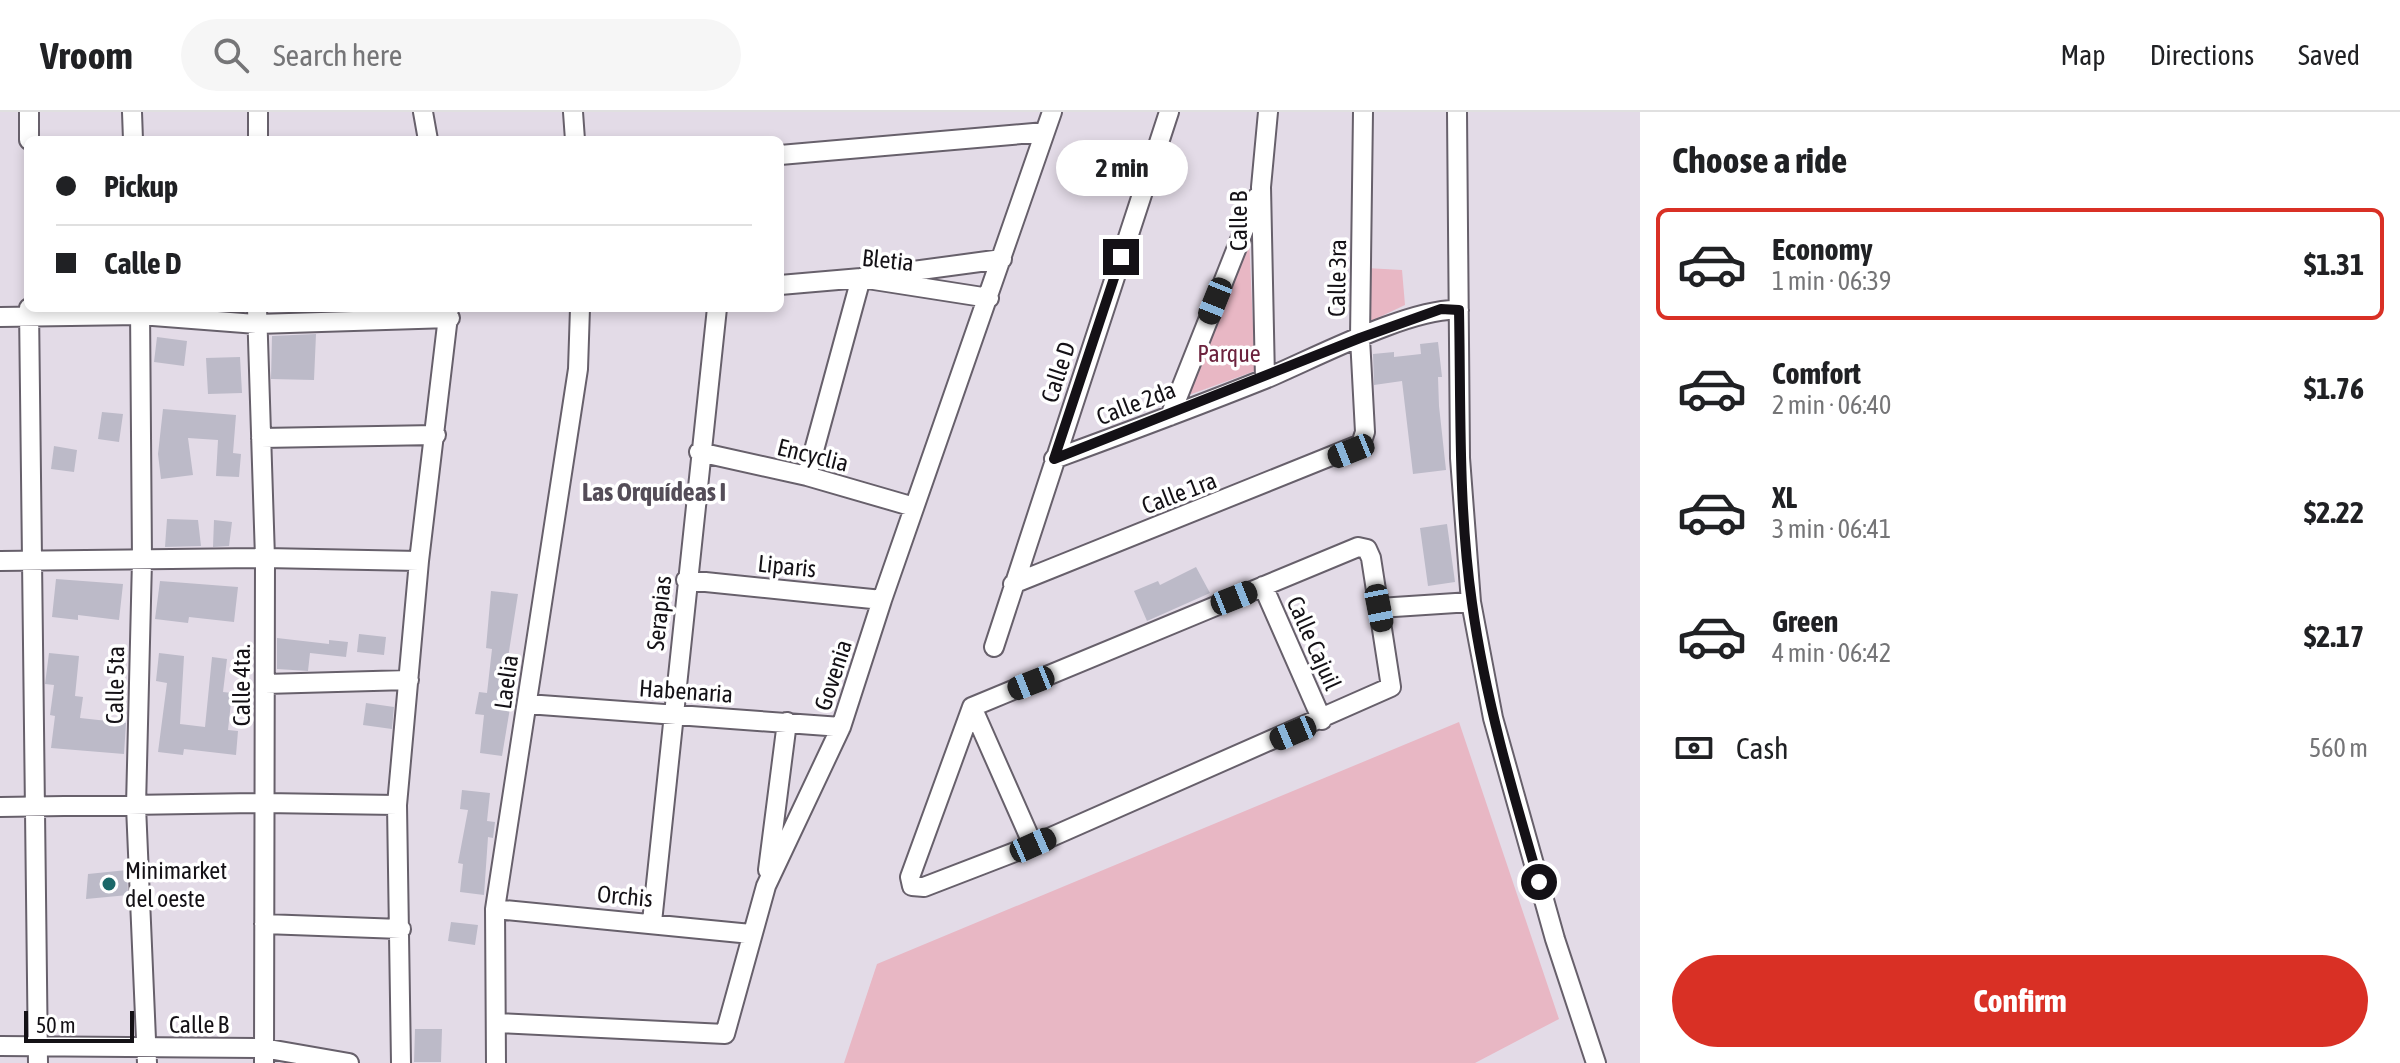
<!DOCTYPE html>
<meta charset="utf-8">
<style>
:root{--surface:#fff;--page:#f6f6f6;--text:#202124;--muted:#757577;--line:#e0e0e0;--accent:#d93025}
body{margin:0;font-family:"Asap Condensed",sans-serif;background:var(--page);color:var(--text);height:100vh;display:flex;flex-direction:column;font-size:30px;white-space:nowrap}
*{box-sizing:border-box;margin:0}
p{font-size:26px;color:var(--muted)}
.icon{flex:none;width:44px;height:44px;fill:none;stroke:currentColor;stroke-width:2;stroke-linecap:round;stroke-linejoin:round}
.map{position:relative;flex:1;overflow:hidden}
.details{display:flex;flex-direction:column;background:var(--surface);width:760px}
.details>*{flex:none}
.hud{position:absolute;left:24px;top:24px;width:760px;height:176px;border-radius:12px;box-shadow:0 4px 12px #0003;display:grid;align-content:center;height:176px;padding:0 32px;background:var(--surface)}
.scale{position:absolute;left:24px;bottom:20px;width:110px;box-sizing:border-box;padding-left:8px;border:4px solid #141116;border-top:0;font-size:22px;line-height:28px;white-space:nowrap;color:#141116;-webkit-text-stroke:6px #fff;paint-order:stroke}
.end{position:absolute;width:36px;height:36px;margin:-18px;border:10px solid #141116;background:#fff;box-shadow:0 0 0 4px #fff}
.from{border-radius:50%}
.bubble{position:absolute;height:56px;border-radius:28px;background:var(--surface);box-shadow:0 4px 12px #0003;font-size:26px;font-weight:700;line-height:56px;text-align:center}
.car{position:absolute;width:24px;height:48px;margin:-24px -12px;border-radius:10px;box-shadow:0 0 6px 2px #0007;background:linear-gradient(#222 24%,#8ab4d8 0 40%,#222 0 76%,#8ab4d8 0 86%,#222 0)}
.hud b{display:flex;align-items:center;gap:28px;height:76px;font-size:30px}
.hud b+b{border-top:2px solid var(--line)}
.hud i{width:20px;height:20px;background:var(--text)}
ul{padding:0;list-style:none}
li{display:flex;align-items:center;gap:24px;height:112px;margin:0 16px 12px;padding:0 16px;border:4px solid transparent;border-radius:12px}
li div{flex:1}
li b{display:block;font-size:30px}
li em{font-style:normal;font-weight:700}
li.current{border-color:var(--accent)}
li>.icon{width:72px;height:72px;stroke-width:1.5}
h2{padding:0 32px;font-size:36px;line-height:96px}
.pay{display:flex;align-items:center;gap:20px;height:88px;padding:0 32px;font-size:30px}
.pay p{margin-inline-start:auto}
.button{display:flex;gap:16px;margin-top:auto;padding:16px 32px}
.button a{flex:1;height:92px;border-radius:48px;background:var(--accent);color:#fff;font-size:32px;font-weight:700;line-height:92px;text-align:center}
header{display:flex;align-items:center;gap:48px;box-sizing:border-box;height:112px;padding:0 40px;background:var(--surface);border-bottom:2px solid var(--line)}
header strong{font-size:38px}
nav{display:flex;gap:44px;margin-inline-start:auto;font-size:28px}
.search{width:560px;height:72px;background:var(--page);display:flex;align-items:center;gap:20px;box-sizing:border-box;padding:0 28px;border-radius:44px;color:var(--muted);font-size:30px}
main{display:flex;flex:1;min-height:0}
.map>svg:first-child{display:block}
.green{fill:#e8b7c4}
.building{fill:#bcbac8}
.lines{fill:none;stroke-linecap:round;stroke-linejoin:round}
.minor-casing{stroke:#67606b;stroke-width:22}
.minor{stroke:#fff;stroke-width:18}
.route{stroke:#141116;stroke-width:10}
.poi-dot{fill:#1a6768;stroke:#fff;stroke-width:3}
.labels{text-anchor:middle;dominant-baseline:central;stroke-width:7;stroke-linejoin:round;paint-order:stroke}
.street-label{font-size:24px;fill:#141116;stroke:#fff}
.park-label{font-size:24px;fill:#6c223d;stroke:#fff}
.poi-label{font-size:24px;fill:#141116;stroke:#fff;text-anchor:start}
.neighbourhood-label{font-size:26px;font-weight:bold;fill:#544d58;stroke:#fff}
</style>
<header>
<strong>Vroom</strong>
<div class="search"><svg class="icon" aria-label="search" viewBox="0 0 24 24"><circle cx="10" cy="10" r="6"/><path d="M15 15l6 6"/></svg>Search here</div>
<nav><a>Map</a><a>Directions</a><a>Saved</a></nav>
</header>
<main>
<div class="map">
<svg width="1640" height="951" viewBox="0 0 1640 951">
<rect width="100%" height="100%" fill="#e3dbe7"/>
<path class="green" d="M 1248,103 L 1255,259 L 1186,284 Z
M 1366,156 L 1402,158 L 1405,193 L 1367,211 Z
M 1459,610 L 1559,907 L 1475,951 L 844,951 L 877,852 Z"/>
<path class="building" d="M 316,222 L 314,268 L 271,267 L 272,224 Z
M 157,225 L 187,229 L 184,254 L 154,250 Z
M 1438,230 L 1442,265 L 1438,265 L 1439,294 L 1446,358 L 1413,362 L 1402,269 L 1374,273 L 1373,242 L 1394,240 L 1394,245 L 1421,242 L 1420,232 Z
M 240,245 L 242,281 L 208,282 L 206,246 Z
M 163,297 L 236,303 L 233,341 L 241,342 L 239,365 L 216,364 L 218,328 L 188,326 L 193,363 L 161,367 L 158,342 Z
M 102,300 L 123,302 L 119,330 L 98,327 Z
M 54,334 L 77,338 L 74,360 L 51,357 Z
M 167,407 L 198,408 L 201,434 L 165,435 Z
M 214,408 L 232,410 L 229,434 L 213,435 Z
M 1447,412 L 1455,470 L 1428,474 L 1420,416 Z
M 1196,455 L 1210,481 L 1147,509 L 1134,479 L 1158,469 L 1160,473 Z
M 56,467 L 123,472 L 119,508 L 78,503 L 78,508 L 52,505 Z
M 160,469 L 238,475 L 234,510 L 189,505 L 188,511 L 155,507 Z
M 491,479 L 518,482 L 507,552 L 512,552 L 512,584 L 502,644 L 480,641 L 484,603 L 475,602 L 479,580 L 487,581 L 492,537 L 486,536 Z
M 359,522 L 386,525 L 384,543 L 357,540 Z
M 277,526 L 329,532 L 329,528 L 348,530 L 346,545 L 310,541 L 308,559 L 277,557 Z
M 49,541 L 79,544 L 75,584 L 83,585 L 80,606 L 126,611 L 124,642 L 51,636 L 55,604 L 50,603 L 54,573 L 45,572 Z
M 159,541 L 184,544 L 180,612 L 205,615 L 212,545 L 227,547 L 223,580 L 232,581 L 228,618 L 238,619 L 236,643 L 184,637 L 183,643 L 158,640 L 167,571 L 156,569 Z
M 366,591 L 394,595 L 392,617 L 363,613 Z
M 462,678 L 490,681 L 487,709 L 495,710 L 493,726 L 488,725 L 484,783 L 460,780 L 463,752 L 458,751 L 468,698 L 460,697 Z
M 127,758 L 128,783 L 86,787 L 88,762 Z
M 451,810 L 478,813 L 475,833 L 448,829 Z
M 415,917 L 442,917 L 441,950 L 414,950 Z"/>
<g class="lines">
<defs>
<path id="minor" d="M 132,0 L 133,28
M 423,0 L 428,28
M 573,0 L 575,28
M 1457,0 L 1460,346 L 1471,490 L 1493,606 L 1555,827 L 1596,951
M 29,28 L 29,0
M 258,28 L 258,0
M 780,43 L 1045,20
M 780,173 L 861,166 L 989,186
M 29,196 L 38,951
M 140,196 L 142,448 L 136,694 L 147,951
M 257,196 L 265,446 L 264,951
M 0,205 L 140,203 L 257,212 L 450,206
M 1265,267 L 1261,75 L 1268,0
M 1170,304 L 1257,85
M 261,326 L 436,323
M 699,340 L 807,364 L 914,395
M 1054,347 C 1125,321 1195,295 1265,267 C 1313,247 1411,195 1459,198
M 807,364 L 861,166 L 1002,147
M 1358,435 L 1367,437 L 1371,446 L 1391,575 L 1033,733 L 924,775 L 912,774 L 910,765 L 972,595 Z
M 0,449 L 265,446 L 419,449
M 686,468 L 882,488
M 1013,472 L 1361,332 L 1365,320 L 1360,226 L 1363,0
M 1263,474 L 1322,608
M 1379,496 L 1471,490
M 994,535 L 1169,0
M 265,572 L 409,568
M 527,592 L 841,615
M 972,595 L 1033,733
M 0,695 L 264,691 L 397,693
M 768,758 L 787,610
M 495,797 L 751,822
M 652,810 L 717,196
M 264,812 L 401,817
M 498,911 L 725,922 L 766,774 L 841,615 L 882,488 L 1052,0
M 0,934 L 263,936 L 349,951
M 401,951 L 397,693 L 419,449 L 449,196
M 496,951 L 495,797 L 578,257 L 580,196"/>
</defs>
<use href="#minor" class="minor-casing"/>
<use href="#minor" class="minor"/>
</g>
<g class="lines">
<path class="route" d="M 1121,145 L 1054,347 L 1360,226 L 1441,197 L 1459,198 C 1461,296 1458,394 1472,491 C 1485,586 1512,678 1539,770"/>
</g>
<circle class="poi-dot" cx="109" cy="772" r="8"/>
<g class="labels">
<g class="street-label">
<text transform="translate(1238 109) rotate(-90)">Calle B</text>
<text transform="translate(888 148) rotate(6)">Bletia</text>
<text transform="translate(1337 166) rotate(-89)">Calle 3ra</text>
<text transform="translate(1058 260) rotate(-72)">Calle D</text>
<text transform="translate(1136 291) rotate(-21)">Calle 2da</text>
<text transform="translate(813 343) rotate(14)">Encyclia</text>
<text transform="translate(1179 381) rotate(-21)">Calle 1ra</text>
<text transform="translate(787 454) rotate(6)">Liparis</text>
<text transform="translate(659 501) rotate(-84)">Serapias</text>
<text transform="translate(1314 531) rotate(66)">Calle Cajuil</text>
<text transform="translate(833 563) rotate(-72)">Govenia</text>
<text transform="translate(506 570) rotate(-82)">Laelia</text>
<text transform="translate(115 573) rotate(-89)">Calle 5ta</text>
<text transform="translate(241 573) rotate(-90)">Calle 4ta.</text>
<text transform="translate(686 579) rotate(4)">Habenaria</text>
<text transform="translate(625 784) rotate(5)">Orchis</text>
<text x="199" y="912">Calle B</text>
</g>
<g class="park-label">
<text x="1229" y="241">Parque</text>
</g>
<g class="poi-label">
<text x="125" y="758">Minimarket<tspan x="125" dy="28">del oeste</tspan></text>
</g>
<g class="neighbourhood-label">
<text x="654" y="380">Las Orquídeas I</text>
</g>
</g>
</svg>
<div class="scale">50 m</div>
<i class="end from" style="left:1539px;top:770px"></i>
<i class="end" style="left:1121px;top:145px"></i>
<div class="bubble" style="left:1056px;top:28px;width:132px">2 min</div>
<i class="car" style="left:1215px;top:189px;rotate:202deg"></i>
<i class="car" style="left:1351px;top:339px;rotate:248deg"></i>
<i class="car" style="left:1234px;top:486px;rotate:68deg"></i>
<i class="car" style="left:1379px;top:496px;rotate:169deg"></i>
<i class="car" style="left:1031px;top:571px;rotate:248deg"></i>
<i class="car" style="left:1293px;top:621px;rotate:247deg"></i>
<i class="car" style="left:1033px;top:733px;rotate:66deg"></i>
<div class="hud">
<b><i class="from"></i>Pickup</b>
<b><i></i>Calle D</b>
</div>
</div>
<section class="details">
<h2>Choose a ride</h2>
<ul>
<li class="current"><svg class="icon" aria-label="car" viewBox="0 0 24 24"><path d="M5 17H2v-5l4-1 3-4h7l3 4 3 1v5h-3M9 17h6M6 11h13"/><circle cx="7" cy="17" r="2"/><circle cx="17" cy="17" r="2"/></svg><div><b>Economy</b><p>1 min · 06:39</p></div><em>$1.31</em></li>
<li><svg class="icon" aria-label="car" viewBox="0 0 24 24"><path d="M5 17H2v-5l4-1 3-4h7l3 4 3 1v5h-3M9 17h6M6 11h13"/><circle cx="7" cy="17" r="2"/><circle cx="17" cy="17" r="2"/></svg><div><b>Comfort</b><p>2 min · 06:40</p></div><em>$1.76</em></li>
<li><svg class="icon" aria-label="car" viewBox="0 0 24 24"><path d="M5 17H2v-5l4-1 3-4h7l3 4 3 1v5h-3M9 17h6M6 11h13"/><circle cx="7" cy="17" r="2"/><circle cx="17" cy="17" r="2"/></svg><div><b>XL</b><p>3 min · 06:41</p></div><em>$2.22</em></li>
<li><svg class="icon" aria-label="car" viewBox="0 0 24 24"><path d="M5 17H2v-5l4-1 3-4h7l3 4 3 1v5h-3M9 17h6M6 11h13"/><circle cx="7" cy="17" r="2"/><circle cx="17" cy="17" r="2"/></svg><div><b>Green</b><p>4 min · 06:42</p></div><em>$2.17</em></li>
</ul>
<div class="pay"><svg class="icon" aria-label="cash" viewBox="0 0 24 24"><path d="M3 7h18v10H3z"/><circle cx="12" cy="12" r="2"/></svg>Cash<p>560 m</p></div>
<div class="button"><a>Confirm</a></div>
</section>
</main>
